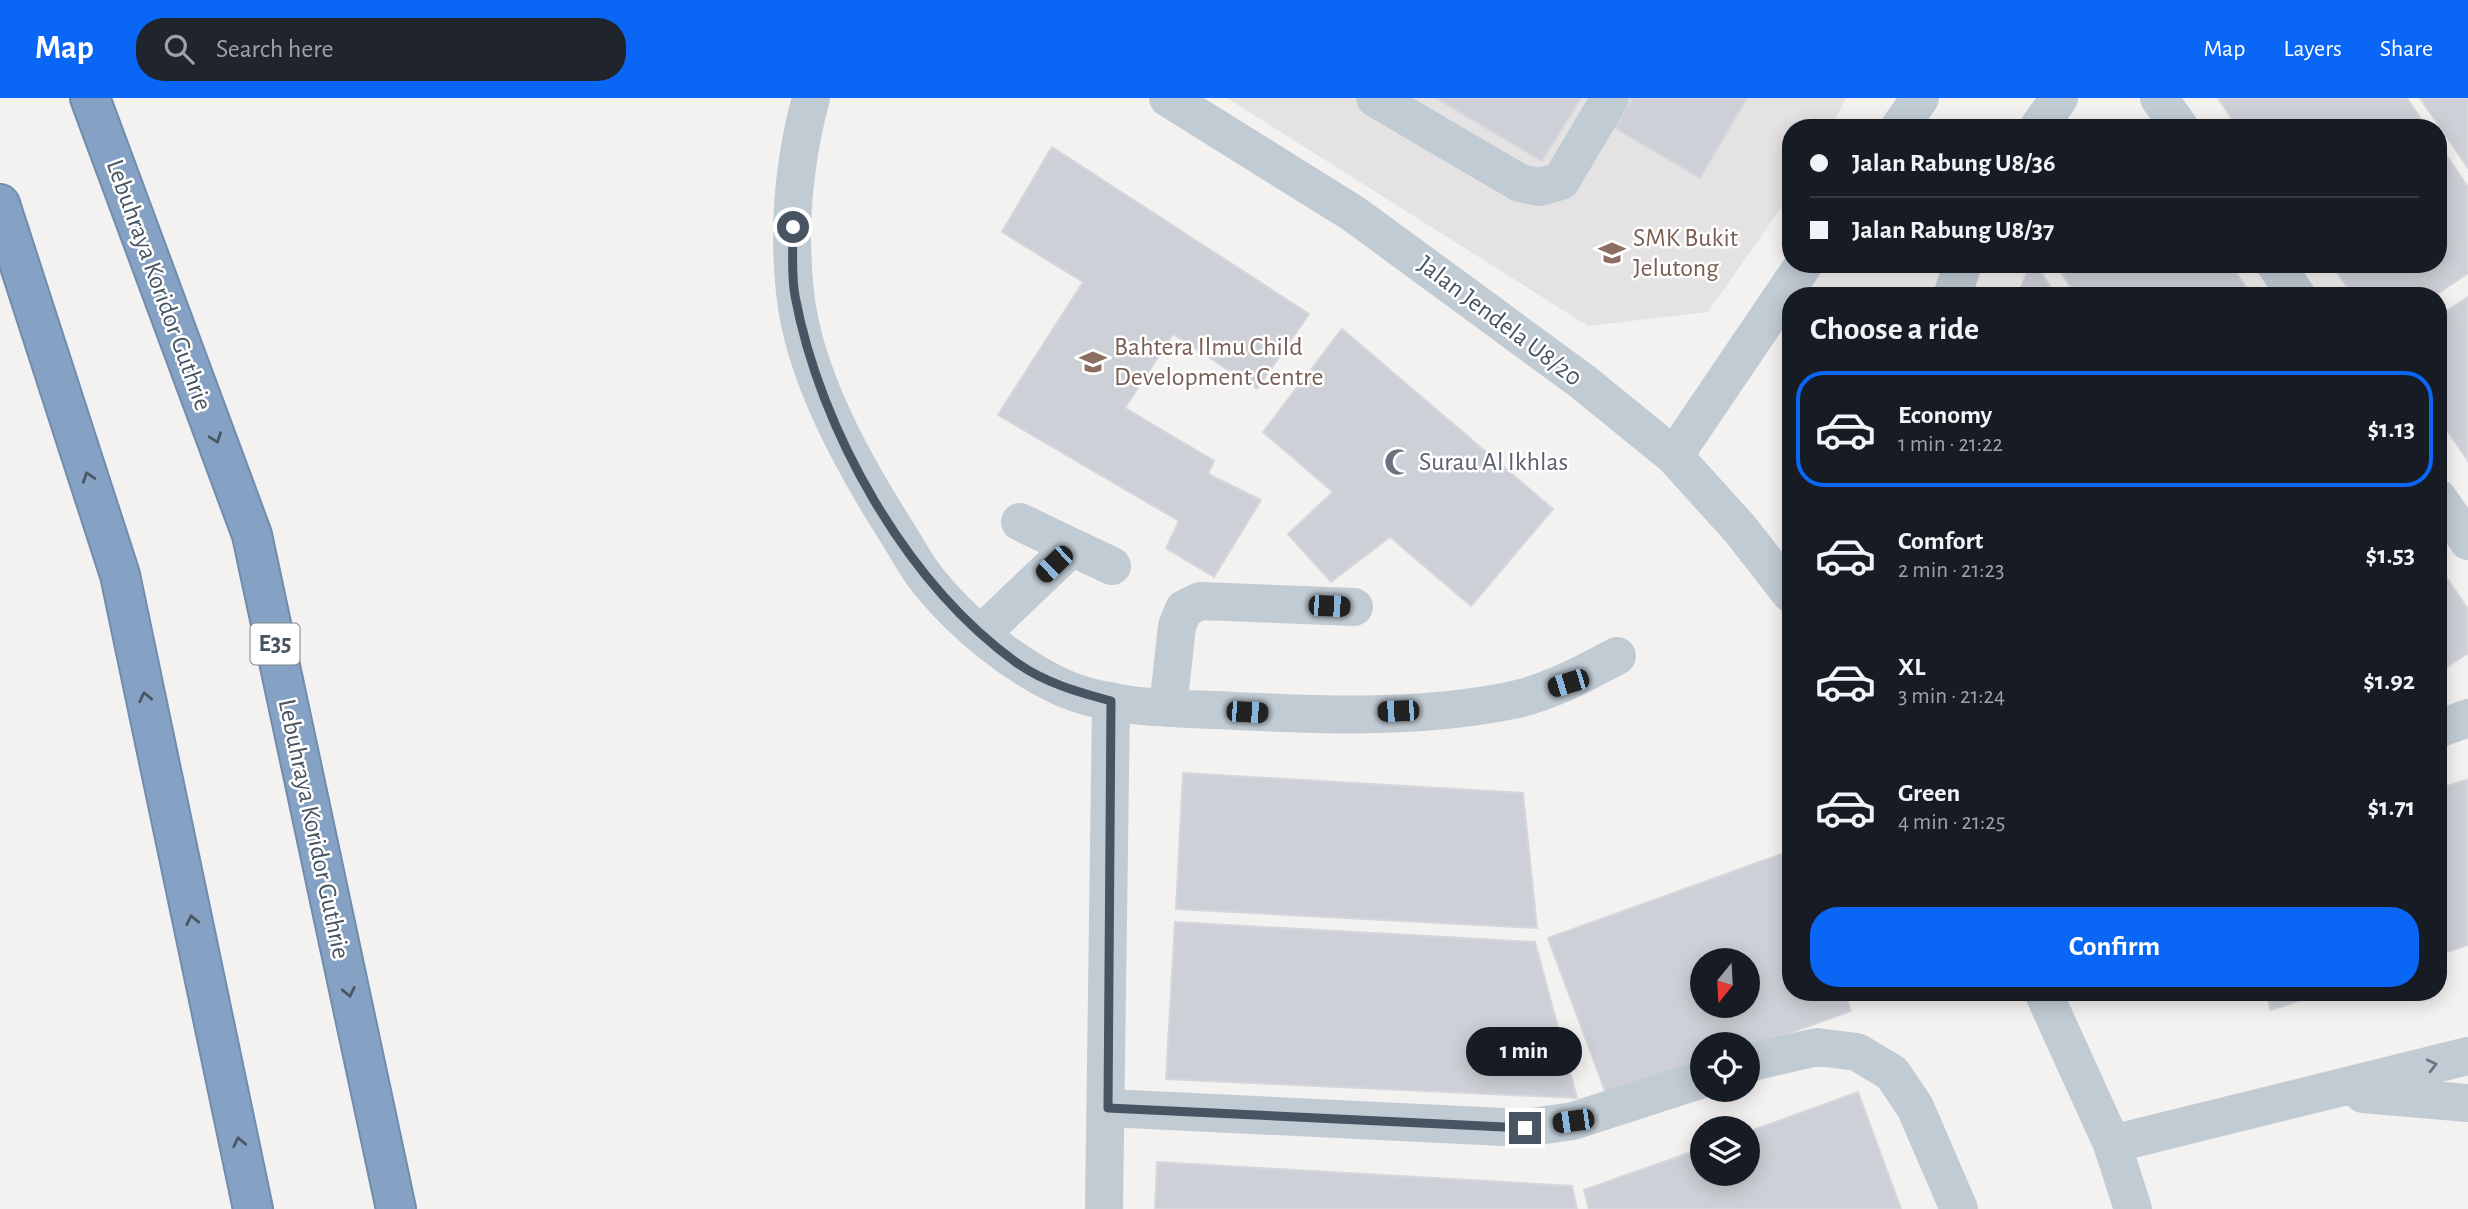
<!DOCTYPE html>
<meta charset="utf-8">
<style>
:root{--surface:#171b24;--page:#20242c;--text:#f1f3f6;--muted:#9ea1a6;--line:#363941;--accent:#0a67f5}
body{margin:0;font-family:"Alegreya Sans",sans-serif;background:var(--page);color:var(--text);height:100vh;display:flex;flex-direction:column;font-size:26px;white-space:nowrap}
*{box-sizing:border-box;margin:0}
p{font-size:23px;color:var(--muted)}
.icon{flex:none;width:38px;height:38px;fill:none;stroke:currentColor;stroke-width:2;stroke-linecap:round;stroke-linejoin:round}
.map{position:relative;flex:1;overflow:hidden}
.panel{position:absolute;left:1782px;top:189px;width:665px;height:714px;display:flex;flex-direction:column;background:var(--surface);border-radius:28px;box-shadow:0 4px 18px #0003}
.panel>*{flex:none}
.banner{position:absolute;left:1782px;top:21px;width:665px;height:154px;border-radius:28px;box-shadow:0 4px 18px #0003;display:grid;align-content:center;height:154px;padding:0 28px;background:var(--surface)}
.needle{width:46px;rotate:198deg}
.tools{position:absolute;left:1690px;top:850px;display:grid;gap:14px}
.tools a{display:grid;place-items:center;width:70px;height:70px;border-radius:50%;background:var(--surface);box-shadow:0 4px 18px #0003;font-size:35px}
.end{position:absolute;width:32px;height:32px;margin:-16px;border:9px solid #475461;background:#fff;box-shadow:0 0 0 4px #fff}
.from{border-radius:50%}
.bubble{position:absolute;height:49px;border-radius:24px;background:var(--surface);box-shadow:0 4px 18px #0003;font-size:23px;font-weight:700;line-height:49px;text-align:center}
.car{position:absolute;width:21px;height:42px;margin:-21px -10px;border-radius:9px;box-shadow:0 0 5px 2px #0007;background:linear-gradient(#222 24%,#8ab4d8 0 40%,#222 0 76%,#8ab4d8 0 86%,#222 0)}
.banner b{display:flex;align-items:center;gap:24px;height:66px;font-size:26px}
.banner b+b{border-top:2px solid var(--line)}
.banner i{width:18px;height:18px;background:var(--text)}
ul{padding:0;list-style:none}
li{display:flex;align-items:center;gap:21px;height:116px;margin:0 14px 10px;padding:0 14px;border:4px solid transparent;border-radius:28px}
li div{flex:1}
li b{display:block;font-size:26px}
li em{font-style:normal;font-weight:700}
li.selected{border-color:var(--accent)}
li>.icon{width:63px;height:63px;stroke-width:1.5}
h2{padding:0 28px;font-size:32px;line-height:84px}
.button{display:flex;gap:14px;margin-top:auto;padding:14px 28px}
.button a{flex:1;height:80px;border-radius:28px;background:var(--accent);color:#fff;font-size:28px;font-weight:700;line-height:80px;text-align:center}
header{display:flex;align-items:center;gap:42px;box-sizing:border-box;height:98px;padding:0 35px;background:var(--accent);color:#fff}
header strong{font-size:33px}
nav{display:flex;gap:38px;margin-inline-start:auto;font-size:24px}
.search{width:490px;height:63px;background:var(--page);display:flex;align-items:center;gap:18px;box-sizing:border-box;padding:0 24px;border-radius:28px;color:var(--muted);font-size:26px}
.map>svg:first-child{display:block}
.education{fill:#e5e2e3}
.building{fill:#cdd0d6;stroke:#d5d7dd;stroke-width:2;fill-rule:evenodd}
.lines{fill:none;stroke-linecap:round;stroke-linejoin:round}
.highway-casing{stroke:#708caf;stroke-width:42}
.minor{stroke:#c1cbd4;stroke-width:38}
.highway{stroke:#85a1c3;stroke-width:38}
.oneway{stroke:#4a5866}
.oneway2{stroke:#6c7884}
.route{stroke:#475461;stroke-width:9}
.labels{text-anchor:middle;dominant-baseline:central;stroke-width:5;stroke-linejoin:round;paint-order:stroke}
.shield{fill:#fff;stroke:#7e8790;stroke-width:2}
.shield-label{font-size:24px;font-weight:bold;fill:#475461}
.education-label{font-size:26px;fill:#785e54;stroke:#fff;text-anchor:start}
.street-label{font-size:26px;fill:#475461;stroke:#fff}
.worship-label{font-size:26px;fill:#5b616d;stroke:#fff;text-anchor:start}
</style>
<header>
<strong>Map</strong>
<div class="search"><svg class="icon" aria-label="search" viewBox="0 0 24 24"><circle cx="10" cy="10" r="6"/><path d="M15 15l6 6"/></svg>Search here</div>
<nav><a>Map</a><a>Layers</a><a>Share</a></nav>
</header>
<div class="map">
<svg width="2468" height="1111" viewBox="0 0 2468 1111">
<rect width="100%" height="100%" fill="#f4f1f1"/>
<path class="education" d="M 1227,0 L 1846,0 L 1831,30 L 1790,30 L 1790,97 L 1708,214 L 1588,228 Z"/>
<path class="building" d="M 1436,0 L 1581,0 L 1542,63 Z
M 1633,0 L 1747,0 L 1700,80 L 1615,30 Z
M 2218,0 L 2407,0 L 2427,30 L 2238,30 Z
M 2420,0 L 2468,0 L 2468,70 Z
M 2438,45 L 2468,89 L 2468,175 L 2434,198 L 2353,198 L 2332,166 L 2438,166 Z
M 1052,49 L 1309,216 L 1257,291 L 1173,236 L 1125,310 L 1214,363 L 1208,376 L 1261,402 L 1214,479 L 1166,450 L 1179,423 L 998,317 L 1083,184 L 1002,134 Z
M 2030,166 L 2035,166 L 2057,198 L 2018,198 Z
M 2055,166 L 2230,166 L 2252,198 L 2077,198 Z
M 2468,199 L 2468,363 L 2438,319 L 2438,219 Z
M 1342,231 L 1553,411 L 1471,508 L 1390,439 L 1331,484 L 1288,436 L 1333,394 L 1263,334 Z
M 2438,467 L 2468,511 L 2468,555 L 2438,575 Z
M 1183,675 L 1523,695 L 1537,830 L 1176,811 Z
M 2468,681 L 2468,847 L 2438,857 L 2438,691 Z
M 1790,753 L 1790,894 L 1844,894 L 1851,913 L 1748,950 L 1748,947 L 1703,947 L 1703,966 L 1608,1001 L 1548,840 ZM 1703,863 L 1748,863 L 1748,908 L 1703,908 Z
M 1175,824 L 1535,844 L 1577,1000 L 1166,981 Z
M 2265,894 L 2325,894 L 2271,912 Z
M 1858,994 L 1901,1111 L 1589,1111 L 1584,1092 L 1703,1050 L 1703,1076 L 1748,1076 L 1748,1034 Z
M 1157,1064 L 1572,1088 L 1577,1111 L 1155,1111 Z"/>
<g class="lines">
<defs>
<path id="highway" d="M 90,0 L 252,437 L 396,1111
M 0,106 L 120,477 L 253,1111"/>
</defs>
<use href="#highway" class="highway-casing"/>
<path class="minor" d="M 811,0 C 794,63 788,129 795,194 C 803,276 854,367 898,436 C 908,452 917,470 929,484 C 963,526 1012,566 1061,589 C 1108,610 1166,610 1217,612 C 1314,617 1417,622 1513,602 C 1550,594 1583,576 1617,558
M 1168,0 L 1354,116 L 1583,284 L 1674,358 L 1740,431 L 1790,495
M 1375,0 L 1520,85 L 1540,89 L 1561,83 L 1610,0
M 2159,0 L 2180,30
M 1899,30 L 1920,0
M 2038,30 L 2059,0
M 2275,166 L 2297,198
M 1952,198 L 1963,166
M 1674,358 L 1804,166
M 2438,400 L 2468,443
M 1020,424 L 1072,449
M 981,536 L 1072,449 L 1112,468
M 1168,610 L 1177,528 L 1184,511 L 1200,503 L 1354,509
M 2438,631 L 2468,620
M 2043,894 L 2112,1046 L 2133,1111
M 1748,965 L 1817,949 L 1857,954 L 1892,975 L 1915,1009 L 1959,1111
M 2363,996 L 2468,1005
M 1108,1010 L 1525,1030 L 1573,1023 L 1703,981
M 2112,1046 L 2468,958
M 1104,1111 L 1111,603"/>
<use href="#highway" class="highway"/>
</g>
<defs><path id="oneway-chevron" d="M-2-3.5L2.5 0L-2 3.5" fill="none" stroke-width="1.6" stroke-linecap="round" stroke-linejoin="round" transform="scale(1.75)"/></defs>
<g class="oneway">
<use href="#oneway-chevron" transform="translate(216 340) rotate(70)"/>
<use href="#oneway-chevron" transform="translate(88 379) rotate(-108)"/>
<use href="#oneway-chevron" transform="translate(145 599) rotate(-102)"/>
<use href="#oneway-chevron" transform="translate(192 822) rotate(-102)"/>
<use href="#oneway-chevron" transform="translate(349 894) rotate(78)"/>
<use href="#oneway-chevron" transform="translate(239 1044) rotate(-102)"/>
</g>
<use class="oneway2" href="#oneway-chevron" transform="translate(2432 967) rotate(-14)"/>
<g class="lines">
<path class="route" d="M 793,129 C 793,151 791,176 795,198 C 820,332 906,485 1017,565 C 1045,585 1078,594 1111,603 L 1108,1010 L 1525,1030"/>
</g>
<defs>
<symbol id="school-bare" viewBox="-9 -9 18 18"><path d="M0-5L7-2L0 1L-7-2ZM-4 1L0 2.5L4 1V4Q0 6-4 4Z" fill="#8d6e63" stroke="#fff" stroke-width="2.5" paint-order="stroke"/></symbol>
<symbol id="mosque-bare" viewBox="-9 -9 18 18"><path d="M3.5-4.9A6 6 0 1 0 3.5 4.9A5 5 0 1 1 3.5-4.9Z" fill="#6b7280" stroke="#fff" stroke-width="2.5" paint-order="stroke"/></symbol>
</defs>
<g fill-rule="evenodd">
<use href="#school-bare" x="1593" y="136" width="38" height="38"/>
<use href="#school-bare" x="1074" y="245" width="38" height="38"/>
<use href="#mosque-bare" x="1379" y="345" width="38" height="38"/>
</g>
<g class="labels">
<rect class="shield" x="250.5" y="525.5" width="49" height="41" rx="5"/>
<g class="shield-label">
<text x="275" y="546">E35</text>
</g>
<g class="education-label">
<text x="1633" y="140">SMK Bukit<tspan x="1633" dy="30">Jelutong</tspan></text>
<text x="1114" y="249">Bahtera Ilmu Child<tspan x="1114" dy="30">Development Centre</tspan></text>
</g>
<g class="street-label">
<text transform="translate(159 187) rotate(70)">Lebuhraya Koridor Guthrie</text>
<text transform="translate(1500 223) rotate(37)">Jalan Jendela U8/20</text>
<text transform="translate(314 731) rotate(78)">Lebuhraya Koridor Guthrie</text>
</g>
<g class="worship-label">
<text x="1419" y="364">Surau Al Ikhlas</text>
</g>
</g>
</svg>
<div class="tools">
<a><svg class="needle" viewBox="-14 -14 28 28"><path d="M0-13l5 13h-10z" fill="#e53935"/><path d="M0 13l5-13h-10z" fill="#9ea1a6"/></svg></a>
<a><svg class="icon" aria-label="locate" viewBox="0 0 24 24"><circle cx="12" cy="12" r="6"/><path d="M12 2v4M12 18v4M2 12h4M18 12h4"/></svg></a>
<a><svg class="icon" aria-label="layers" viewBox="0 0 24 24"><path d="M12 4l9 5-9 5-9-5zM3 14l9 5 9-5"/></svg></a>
</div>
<i class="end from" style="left:793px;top:129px"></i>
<i class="end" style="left:1525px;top:1030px"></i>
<div class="bubble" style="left:1466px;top:929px;width:116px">1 min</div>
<i class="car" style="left:1054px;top:466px;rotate:226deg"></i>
<i class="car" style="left:1329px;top:508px;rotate:92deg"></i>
<i class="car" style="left:1568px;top:585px;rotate:253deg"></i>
<i class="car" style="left:1398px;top:613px;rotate:268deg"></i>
<i class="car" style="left:1247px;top:614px;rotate:93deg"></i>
<i class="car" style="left:1573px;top:1023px;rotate:262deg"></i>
<div class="banner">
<b><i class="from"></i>Jalan Rabung U8/36</b>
<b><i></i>Jalan Rabung U8/37</b>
</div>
<section class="panel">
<h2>Choose a ride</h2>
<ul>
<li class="selected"><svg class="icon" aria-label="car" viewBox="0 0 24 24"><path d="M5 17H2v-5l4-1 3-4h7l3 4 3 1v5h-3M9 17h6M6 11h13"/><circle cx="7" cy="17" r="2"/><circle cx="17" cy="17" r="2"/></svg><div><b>Economy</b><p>1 min · 21:22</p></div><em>$1.13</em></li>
<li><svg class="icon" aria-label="car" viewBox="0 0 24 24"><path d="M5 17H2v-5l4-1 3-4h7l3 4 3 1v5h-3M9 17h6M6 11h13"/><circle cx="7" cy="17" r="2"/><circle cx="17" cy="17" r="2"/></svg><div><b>Comfort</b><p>2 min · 21:23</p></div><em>$1.53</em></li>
<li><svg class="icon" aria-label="car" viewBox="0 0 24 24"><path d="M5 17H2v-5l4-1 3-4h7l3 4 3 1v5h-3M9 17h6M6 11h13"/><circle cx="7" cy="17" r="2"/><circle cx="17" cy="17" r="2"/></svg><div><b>XL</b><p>3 min · 21:24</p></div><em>$1.92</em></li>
<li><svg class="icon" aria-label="car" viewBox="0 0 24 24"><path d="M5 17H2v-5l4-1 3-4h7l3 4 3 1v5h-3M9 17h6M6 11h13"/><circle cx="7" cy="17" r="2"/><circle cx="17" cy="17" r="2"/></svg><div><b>Green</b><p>4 min · 21:25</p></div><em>$1.71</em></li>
</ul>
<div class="button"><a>Confirm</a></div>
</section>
</div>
